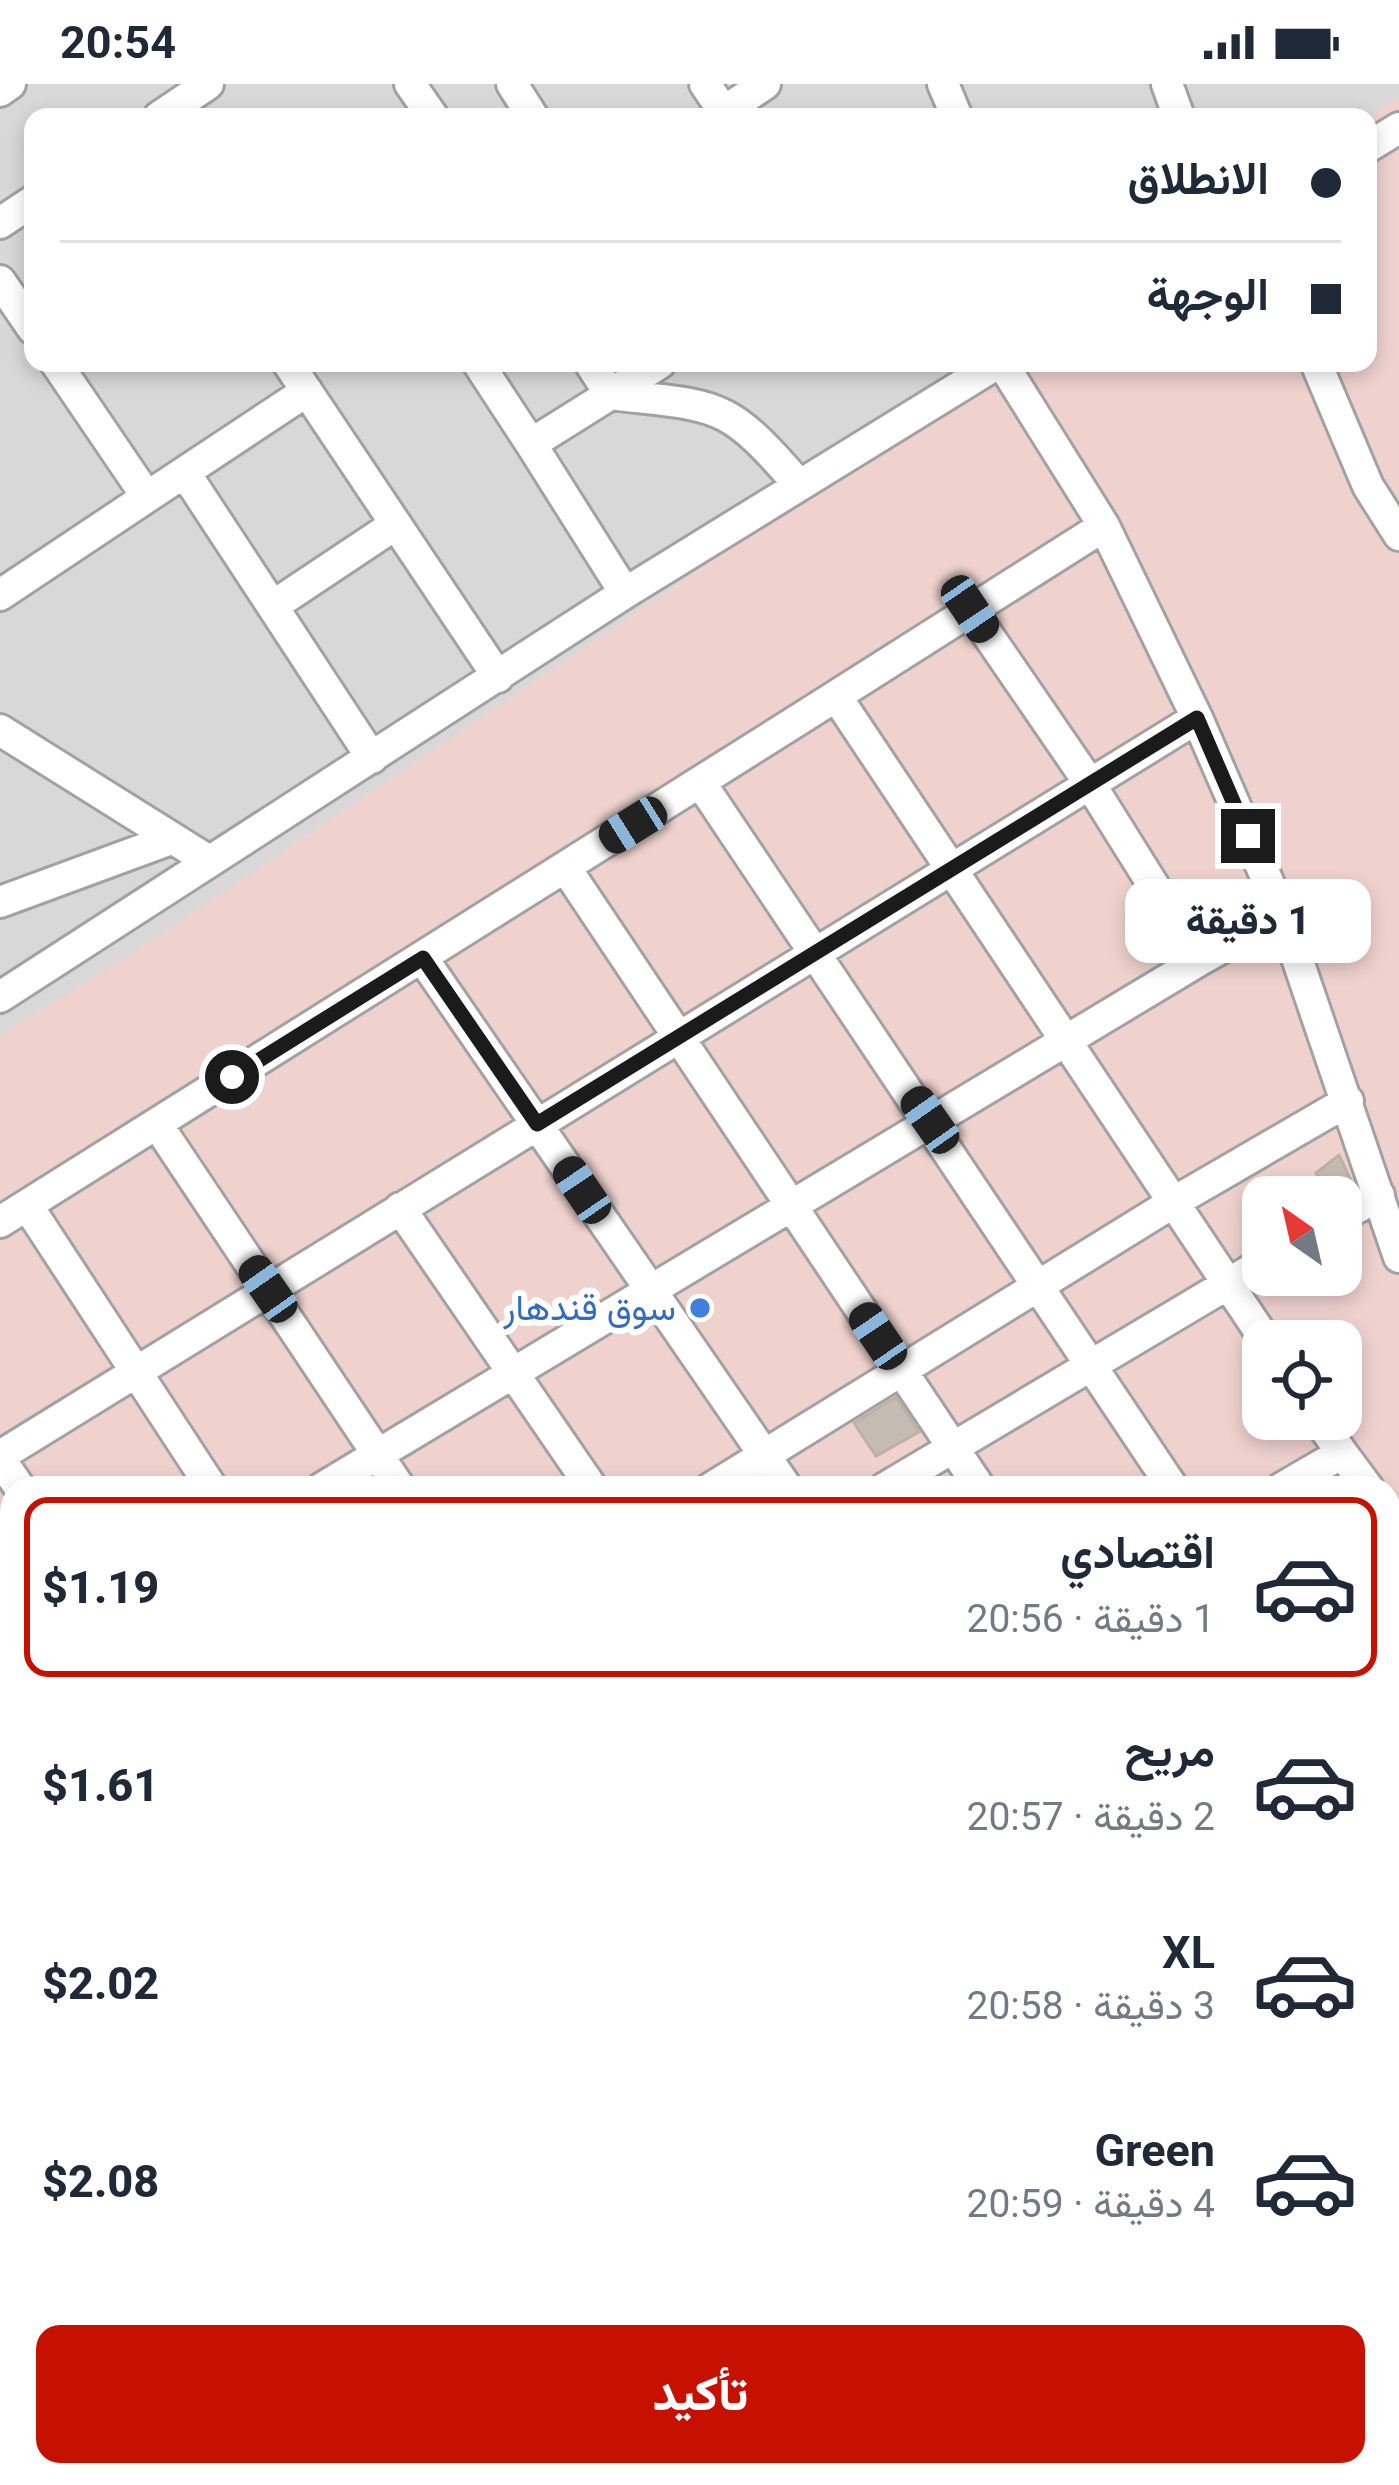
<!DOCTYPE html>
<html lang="ar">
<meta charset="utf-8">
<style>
:root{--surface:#fff;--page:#f2f2f3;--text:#1f2937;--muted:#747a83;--line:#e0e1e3;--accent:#c61100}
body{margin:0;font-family:Roboto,Vazirmatn,sans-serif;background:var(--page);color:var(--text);direction:rtl;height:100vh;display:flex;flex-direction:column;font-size:45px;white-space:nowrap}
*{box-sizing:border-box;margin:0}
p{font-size:39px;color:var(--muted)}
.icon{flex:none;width:66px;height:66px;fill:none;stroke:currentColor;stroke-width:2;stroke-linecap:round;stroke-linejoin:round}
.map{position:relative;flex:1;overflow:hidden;direction:ltr}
.panel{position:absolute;left:0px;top:1392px;width:1401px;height:1011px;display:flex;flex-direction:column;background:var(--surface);border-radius:36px 36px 0 0;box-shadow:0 6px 18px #0003;direction:rtl}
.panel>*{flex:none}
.hud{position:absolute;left:24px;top:24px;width:1353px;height:264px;border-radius:24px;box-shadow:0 6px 18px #0003;direction:rtl;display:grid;align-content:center;height:264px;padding:0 36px;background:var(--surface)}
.needle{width:78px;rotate:326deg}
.buttons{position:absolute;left:1242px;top:1092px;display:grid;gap:24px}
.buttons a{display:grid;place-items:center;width:120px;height:120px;border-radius:24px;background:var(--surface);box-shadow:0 6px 18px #0003;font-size:60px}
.end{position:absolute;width:54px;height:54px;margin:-27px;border:15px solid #1b1b1b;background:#fff;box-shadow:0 0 0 6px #fff}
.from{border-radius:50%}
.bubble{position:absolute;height:84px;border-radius:24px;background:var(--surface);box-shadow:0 6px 18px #0003;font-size:39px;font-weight:800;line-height:84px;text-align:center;direction:rtl}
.car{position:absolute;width:36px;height:72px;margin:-36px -18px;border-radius:15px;box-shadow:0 0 9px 3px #0007;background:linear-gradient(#222 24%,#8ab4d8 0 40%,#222 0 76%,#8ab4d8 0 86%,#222 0)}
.hud b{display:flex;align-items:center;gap:42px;height:114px;font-size:45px}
.hud b+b{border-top:3px solid var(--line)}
.hud i{width:30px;height:30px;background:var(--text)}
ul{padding:21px 0 0;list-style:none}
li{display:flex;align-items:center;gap:36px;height:180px;margin:0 24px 18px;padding:0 12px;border:6px solid transparent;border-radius:24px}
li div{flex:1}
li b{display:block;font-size:45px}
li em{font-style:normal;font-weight:800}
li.current{border-color:var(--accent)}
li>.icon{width:108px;height:108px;stroke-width:1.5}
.action{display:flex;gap:24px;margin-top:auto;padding:24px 36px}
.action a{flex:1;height:138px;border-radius:24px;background:var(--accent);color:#fff;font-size:48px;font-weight:800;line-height:138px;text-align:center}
.status{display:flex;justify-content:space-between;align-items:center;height:84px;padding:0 60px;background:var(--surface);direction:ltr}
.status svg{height:33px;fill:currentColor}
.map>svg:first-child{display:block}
.residential{fill:#d9d8d8;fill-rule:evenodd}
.commercial{fill:#efd2ce;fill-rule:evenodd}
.building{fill:#c4bcb3;stroke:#beb1a2;stroke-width:3}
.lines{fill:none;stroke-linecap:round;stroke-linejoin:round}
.minor-casing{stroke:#a2a2a2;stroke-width:36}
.minor{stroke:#fff;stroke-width:30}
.route{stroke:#1b1b1b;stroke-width:15}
.shop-dot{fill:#3f7fe0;stroke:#fff;stroke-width:4.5}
.labels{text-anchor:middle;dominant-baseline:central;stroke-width:12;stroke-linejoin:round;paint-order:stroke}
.shop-label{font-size:36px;fill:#366cbe;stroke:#fff;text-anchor:end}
</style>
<div class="status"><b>20:54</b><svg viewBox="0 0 49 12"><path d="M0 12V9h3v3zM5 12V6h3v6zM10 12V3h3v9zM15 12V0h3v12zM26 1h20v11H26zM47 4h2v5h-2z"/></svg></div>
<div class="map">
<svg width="1399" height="2401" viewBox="0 0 1399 2401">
<rect width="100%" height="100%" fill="#edeae0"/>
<path class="residential" d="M 0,0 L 1399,0 L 1399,2401 L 0,2401 ZM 33,33 L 1368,33 L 1368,279 L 33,279 ZM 1263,1113 L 1341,1113 L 1341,1191 L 1263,1191 ZM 1263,1257 L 1341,1257 L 1341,1335 L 1263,1335 ZM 12,1404 L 1389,1404 L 1389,2391 L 12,2391 Z"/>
<path class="commercial" d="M 1399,12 L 1399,2401 L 0,2401 L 0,951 L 133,869 L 1004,279 L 1368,279 L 1368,33 ZM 1263,1113 L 1341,1113 L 1341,1191 L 1263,1191 ZM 1263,1257 L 1341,1257 L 1341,1335 L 1263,1335 ZM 12,1404 L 1389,1404 L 1389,2391 L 12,2391 Z"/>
<path class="building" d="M 1339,1071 L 1354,1103 L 1329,1113 L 1316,1089 Z
M 896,1313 L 919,1348 L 876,1372 L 854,1339 Z"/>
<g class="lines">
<defs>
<path id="minor" d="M 410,0 L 433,33
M 512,0 L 533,33
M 705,0 L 724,28
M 943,0 L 957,33
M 1167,0 L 1179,33
M 0,7 L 10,0
M 159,33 L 208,0
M 716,33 L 765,0
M 1368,63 L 1399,44
M 0,139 L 33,117
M 0,197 L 33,245
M 56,279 L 147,413 L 307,307
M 288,279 L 498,593
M 478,279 L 531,360
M 590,279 L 610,310
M 1002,279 L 1104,442 L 836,612 L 1266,1257
M 1316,279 L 1368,402 L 1399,451
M 610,310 C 719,323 725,315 799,401
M 185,389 L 372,674
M 1104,442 L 1197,634 L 1282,830 L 1399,1173
M 625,509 L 531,360 L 660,279
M 0,511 L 147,413
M 273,522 L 396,440
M 836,612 L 565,783 L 980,1404
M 0,646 L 209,777
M 700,698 L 1173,1404
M 0,818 L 171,755
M 423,875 L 787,1404
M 1200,876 L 1282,830
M 0,913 L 625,509 L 998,279
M 157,1040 L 400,1404
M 400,1124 L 592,1404
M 1341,1133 L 1379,1111
M 0,1138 L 27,1121
M 1318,1335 L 1342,1369
M 0,1372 L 1197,634
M 0,1375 L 20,1404
M 212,1404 L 27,1121 L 565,783
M 322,1404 L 1200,876 L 1090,700 L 970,525
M 711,1404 L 1174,1118 L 1348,1017
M 885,1404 L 1263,1179
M 1282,1404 L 1342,1369 L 1368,1404
M 1389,1434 L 1399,1447
M 1389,1573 L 1399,1567
M 0,1601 L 12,1593
M 1389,1652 L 1399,1645
M 0,1658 L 12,1676
M 1389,1727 L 1399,1743
M 1389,1865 L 1399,1859
M 0,1955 L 12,1973
M 1389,1966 L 1399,1984
M 1389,2059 L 1399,2053
M 1389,2134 L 1399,2128
M 1389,2247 L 1399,2241
M 0,2280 L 12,2298
M 75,2391 L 82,2401
M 283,2391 L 289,2401
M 493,2391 L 499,2401
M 432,2401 L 449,2391
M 831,2401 L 845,2391
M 1118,2401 L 1138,2391"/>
</defs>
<use href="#minor" class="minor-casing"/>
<use href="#minor" class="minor"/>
</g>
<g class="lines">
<path class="route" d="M 232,993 L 423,874 L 537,1040 L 1197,634 L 1248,752"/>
</g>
<circle class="shop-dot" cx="700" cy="1224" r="12"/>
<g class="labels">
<g class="shop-label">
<text x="676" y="1224">سوق قندهار</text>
</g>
</g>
</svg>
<div class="buttons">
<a><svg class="needle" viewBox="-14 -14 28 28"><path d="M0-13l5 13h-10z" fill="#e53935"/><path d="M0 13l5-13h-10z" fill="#747a83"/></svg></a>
<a><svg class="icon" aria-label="locate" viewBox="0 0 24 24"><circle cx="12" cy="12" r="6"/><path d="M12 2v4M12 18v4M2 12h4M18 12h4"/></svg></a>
</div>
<i class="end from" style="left:232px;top:993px"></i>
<i class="end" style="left:1248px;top:752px"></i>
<div class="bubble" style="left:1125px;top:795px;width:246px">1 دقيقة</div>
<i class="car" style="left:970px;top:525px;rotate:146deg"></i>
<i class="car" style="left:633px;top:741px;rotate:238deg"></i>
<i class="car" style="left:930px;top:1036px;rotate:325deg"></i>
<i class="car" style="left:582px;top:1106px;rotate:326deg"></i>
<i class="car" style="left:268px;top:1205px;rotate:325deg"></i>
<i class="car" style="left:878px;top:1252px;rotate:326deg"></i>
<div class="hud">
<b><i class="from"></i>الانطلاق</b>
<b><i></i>الوجهة</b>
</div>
<section class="panel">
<ul>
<li class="current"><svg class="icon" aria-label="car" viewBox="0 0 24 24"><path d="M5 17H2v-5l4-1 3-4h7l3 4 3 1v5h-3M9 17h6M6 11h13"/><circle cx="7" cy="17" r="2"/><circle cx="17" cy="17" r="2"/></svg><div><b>اقتصادي</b><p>1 دقيقة · 20:56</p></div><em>$1.19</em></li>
<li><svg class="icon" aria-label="car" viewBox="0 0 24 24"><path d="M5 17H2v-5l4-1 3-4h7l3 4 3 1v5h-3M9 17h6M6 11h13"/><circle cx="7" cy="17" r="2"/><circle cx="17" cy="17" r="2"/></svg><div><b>مريح</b><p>2 دقيقة · 20:57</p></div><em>$1.61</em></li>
<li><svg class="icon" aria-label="car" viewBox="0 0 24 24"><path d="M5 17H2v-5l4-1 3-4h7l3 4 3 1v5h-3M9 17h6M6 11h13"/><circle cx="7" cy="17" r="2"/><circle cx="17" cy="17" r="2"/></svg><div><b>XL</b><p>3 دقيقة · 20:58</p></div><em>$2.02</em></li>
<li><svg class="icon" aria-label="car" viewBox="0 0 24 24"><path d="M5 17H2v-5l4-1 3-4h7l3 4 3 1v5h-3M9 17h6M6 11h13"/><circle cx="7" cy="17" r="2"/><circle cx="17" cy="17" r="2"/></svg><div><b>Green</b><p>4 دقيقة · 20:59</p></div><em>$2.08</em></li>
</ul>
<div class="action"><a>تأكيد</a></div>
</section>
</div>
